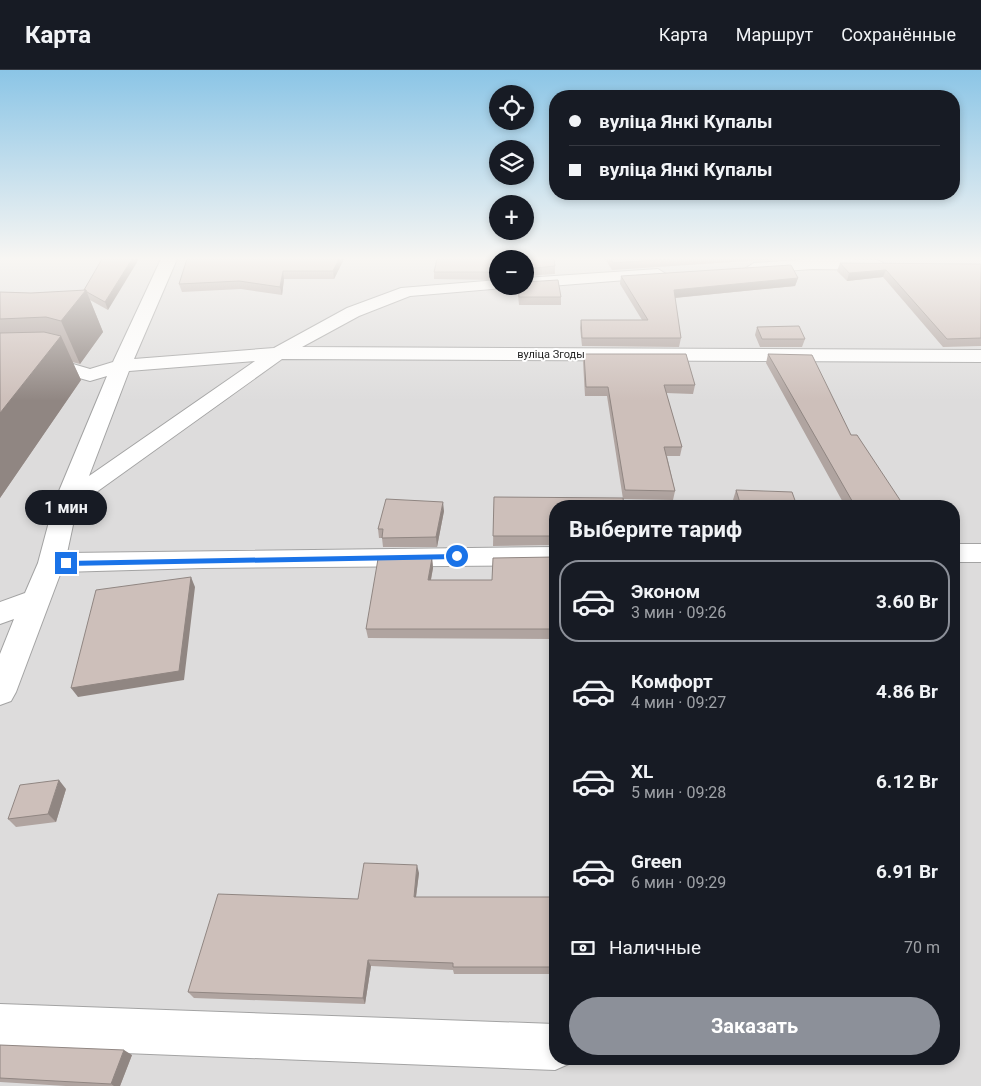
<!DOCTYPE html>
<html lang="ru">
<meta charset="utf-8">
<style>
:root{--surface:#171b24;--page:#242831;--text:#f1f3f6;--muted:#9ea1a6;--line:#363941;--accent:#8c9099}
body{margin:0;font-family:Roboto,sans-serif;background:var(--page);color:var(--text);height:100vh;display:flex;flex-direction:column;font-size:19px;white-space:nowrap}
*{box-sizing:border-box;margin:0}
p{font-size:16px;color:var(--muted)}
.icon{flex:none;width:28px;height:28px;fill:none;stroke:currentColor;stroke-width:2;stroke-linecap:round;stroke-linejoin:round}
.map{position:relative;flex:1;overflow:hidden}
.drawer{position:absolute;left:549px;top:430px;width:411px;height:565px;display:flex;flex-direction:column;background:var(--surface);border-radius:20px;box-shadow:0 2px 8px #0003}
.drawer>*{flex:none}
.top-card{position:absolute;left:549px;top:20px;width:411px;height:110px;border-radius:20px;box-shadow:0 2px 8px #0003;display:grid;align-content:center;height:110px;padding:0 20px;background:var(--surface)}
.tools{position:absolute;left:489px;top:15px;display:grid;gap:10px}
.tools a{display:grid;place-items:center;width:45px;height:45px;border-radius:50%;background:var(--surface);box-shadow:0 2px 8px #0003;font-size:25px}
.end{position:absolute;width:22px;height:22px;margin:-11px;border:6px solid #1a73e8;background:#fff;box-shadow:0 0 0 2px #fff}
.from{border-radius:50%}
.bubble{position:absolute;height:35px;border-radius:18px;background:var(--surface);box-shadow:0 2px 8px #0003;font-size:16px;font-weight:700;line-height:35px;text-align:center}
.top-card b{display:flex;align-items:center;gap:18px;height:48px;font-size:19px}
.top-card b+b{border-top:1px solid var(--line)}
.top-card i{width:12px;height:12px;background:var(--text)}
ul{padding:0;list-style:none}
li{display:flex;align-items:center;gap:15px;height:82px;margin:0 10px 8px;padding:0 10px;border:2px solid transparent;border-radius:20px}
li div{flex:1}
li b{display:block;font-size:19px}
li em{font-style:normal;font-weight:700}
li.selected{border-color:var(--accent)}
li>.icon{width:45px;height:45px;stroke-width:1.5}
h2{padding:0 20px;font-size:22px;line-height:60px}
.pay{display:flex;align-items:center;gap:12px;height:55px;padding:0 20px;font-size:19px}
.pay p{margin-inline-start:auto}
.cta{display:flex;gap:10px;margin-top:auto;padding:10px 20px}
.cta a{flex:1;height:58px;border-radius:30px;background:var(--accent);color:#fff;font-size:20px;font-weight:700;line-height:58px;text-align:center}
header{display:flex;align-items:center;gap:30px;box-sizing:border-box;height:70px;padding:0 25px;background:var(--surface);border-bottom:1px solid var(--line)}
header strong{font-size:24px}
nav{display:flex;gap:28px;margin-inline-start:auto;font-size:18px}
.map>svg:first-child{display:block}
.residential{fill:#dddcdc;fill-rule:evenodd}
.lines{fill:none;stroke-linecap:round;stroke-linejoin:round}
.minor-casing{stroke:#a3a3a3;stroke-width:2}
.minor{fill:#fff;fill-rule:evenodd}
.wall{fill:#b0a4a0}
.shaded-wall{fill:#908682}
.building{fill:#cdbfba;stroke:#908682}
.route{fill:#1a73e8}
.labels{text-anchor:middle;dominant-baseline:central;stroke-width:4;stroke-linejoin:round;paint-order:stroke}
.far-street-label{font-size:11px;fill:#1f1f1f;stroke:#fff}
</style>
<header>
<strong>Карта</strong>
<nav><a>Карта</a><a>Маршрут</a><a>Сохранённые</a></nav>
</header>
<div class="map">
<svg width="981" height="1016" viewBox="0 0 981 1016">
<rect width="100%" height="100%" fill="#f0eae4"/>
<path class="residential" d="M 0,189 L 497,189 L 498,216 L 525,216 L 525,189 L 981,189 L 981,1016 L 0,1016 ZM 555,436 L 954,436 L 954,989 L 555,989 Z"/>
<g class="lines">
<defs>
<path id="minor" d="M 161,189 L 177,189 L 134,289 L 274,278 L 347,238 L 401,218 L 498,210 L 498,216 L 505,216 L 504,218 L 410,226 L 359,246 L 302,277 L 981,280 L 981,292 L 282,289 L 77,436 L 67,483 L 555,477 L 555,495 L 203,498 L 61,502 L 16,622 L 11,631 L 0,635 L 0,584 L 14,549 L 0,554 L 0,532 L 25,523 L 38,493 L 54,433 L 107,306 L 90,311 L 65,304 L 0,306 L 0,294 L 66,292 L 90,299 L 113,292 ZM 255,291 L 89,406 L 129,301 Z
M 813,189 L 878,190 L 886,195 L 878,200 L 813,199 L 754,203 L 746,198 L 754,193 Z
M 658,199 L 666,204 L 664,207 L 525,218 L 519,216 L 525,216 L 525,208 Z
M 954,474 L 981,474 L 981,492 L 954,492 Z
M 0,934 L 555,954 L 555,989 L 573,989 L 571,993 L 555,1000 L 0,978 Z"/>
</defs>
<use href="#minor" class="minor-casing"/>
<use href="#minor" class="minor"/>
</g>
<path class="wall" d="M 102,189 L 108,240 L 90,230 L 103,262 L 80,294 L 72,292 L 81,310 L 0,428 L 0,222 L 31,223 L 84,221 Z
M 344,189 L 334,209 L 284,209 L 282,225 L 241,219 L 182,222 L 179,214 Z
M 498,189 L 498,210 L 434,209 L 434,202 Z
M 525,189 L 555,196 L 555,204 L 525,206 Z
M 605,189 L 781,189 L 612,200 Z
M 840,193 L 981,194 L 981,276 L 943,277 L 883,207 L 847,211 L 837,201 Z
M 621,206 L 798,208 L 795,216 L 675,228 L 681,268 L 679,277 L 582,276 L 580,258 L 581,250 L 642,250 L 620,214 Z
M 517,216 L 525,216 L 561,227 L 561,235 L 519,235 Z
M 757,257 L 805,269 L 802,277 L 760,277 L 755,265 Z
M 584,284 L 695,315 L 693,324 L 666,323 L 682,377 L 680,386 L 667,386 L 675,421 L 673,430 L 623,429 L 607,326 L 585,326 L 583,292 Z
M 768,284 L 851,365 L 904,436 L 845,436 L 766,293 Z
M 736,420 L 797,436 L 735,436 L 733,430 Z
M 494,427 L 555,436 L 555,475 L 493,476 Z
M 444,441 L 437,477 L 383,477 L 382,468 L 379,468 L 378,459 Z
M 555,487 L 555,569 L 368,568 L 366,559 L 432,488 L 433,498 L 431,510 L 492,510 Z
M 66,719 L 56,752 L 16,757 L 8,749 Z
M 419,803 L 416,827 L 555,861 L 555,904 L 454,904 L 453,900 L 371,896 L 365,934 L 194,928 L 188,922 L 358,829 Z
M 0,975 L 132,985 L 120,1016 L 66,1016 L 0,1012 Z"/>
<path class="shaded-wall" d="M 132,189 L 139,189 L 108,240 L 105,232 Z
M 339,189 L 344,189 L 334,209 L 333,201 Z
M 886,200 L 883,207 L 847,211 L 849,203 Z
M 283,201 L 284,209 L 282,225 L 280,217 Z
M 798,208 L 795,216 L 673,228 L 674,220 Z
M 86,220 L 103,262 L 80,294 L 61,251 Z
M 61,266 L 81,310 L 0,428 L 0,343 Z
M 443,432 L 444,441 L 437,477 L 436,467 Z
M 432,488 L 433,498 L 429,519 L 428,510 Z
M 191,507 L 195,517 L 184,610 L 78,627 L 71,618 Z
M 59,710 L 66,719 L 56,752 L 48,744 Z
M 417,795 L 419,803 L 415,834 L 414,827 Z
M 368,890 L 371,896 L 365,934 L 363,928 Z
M 124,980 L 132,985 L 120,1016 L 114,1016 L 111,1014 Z"/>
<path class="building" d="M 102,189 L 132,189 L 105,232 L 87,222 L 86,220 L 84,220 Z
M 187,189 L 339,189 L 333,201 L 283,201 L 280,217 L 239,211 L 179,214 Z
M 437,189 L 498,189 L 498,202 L 434,202 Z
M 525,189 L 554,189 L 555,196 L 525,199 Z
M 611,189 L 671,189 L 613,193 Z
M 840,193 L 981,194 L 981,268 L 947,269 L 886,200 L 849,203 Z
M 791,195 L 798,208 L 674,220 L 681,268 L 582,268 L 581,250 L 648,250 L 621,206 Z
M 558,210 L 561,227 L 519,227 L 518,216 L 525,216 L 525,212 Z
M 86,220 L 61,251 L 46,247 L 0,249 L 0,222 L 31,223 Z
M 799,256 L 805,269 L 762,269 L 757,257 Z
M 44,262 L 61,266 L 0,343 L 0,263 Z
M 584,284 L 686,284 L 695,315 L 664,315 L 682,377 L 664,377 L 675,421 L 625,420 L 608,317 L 586,317 Z
M 768,284 L 812,285 L 851,365 L 857,365 L 904,436 L 855,436 Z
M 736,420 L 792,422 L 797,436 L 741,436 Z
M 494,427 L 623,428 L 624,436 L 555,436 L 555,466 L 493,466 Z
M 386,429 L 443,432 L 436,467 L 382,468 L 383,459 L 378,459 Z
M 555,487 L 555,559 L 366,559 L 378,489 L 432,488 L 428,510 L 492,510 L 493,488 Z
M 191,507 L 179,601 L 71,618 L 96,520 Z
M 59,710 L 48,744 L 8,749 L 20,715 Z
M 364,793 L 417,795 L 414,827 L 553,827 L 555,861 L 555,897 L 453,897 L 453,893 L 368,890 L 363,928 L 188,922 L 218,824 L 358,829 Z
M 0,975 L 124,980 L 111,1014 L 0,1008 Z"/>
<linearGradient id="sky" x2="0" y2="1"><stop stop-color="#8bc5e6"/><stop offset="0.57" stop-color="#f8f6f3"/><stop offset="1" stop-color="#f8f6f3" stop-opacity="0"/></linearGradient>
<rect width="981" height="331" fill="url(#sky)"/>
<path class="route" d="M 457,484 L 461,486 L 457,489 L 66,496 L 62,493 L 66,491 Z"/>
<g class="labels">
<g class="far-street-label">
<text x="551" y="284">вуліца Згоды</text>
</g>
</g>
</svg>
<div class="tools">
<a><svg class="icon" aria-label="locate" viewBox="0 0 24 24"><circle cx="12" cy="12" r="6"/><path d="M12 2v4M12 18v4M2 12h4M18 12h4"/></svg></a>
<a><svg class="icon" aria-label="layers" viewBox="0 0 24 24"><path d="M12 4l9 5-9 5-9-5zM3 14l9 5 9-5"/></svg></a>
<a>+</a>
<a>−</a>
</div>
<i class="end from" style="left:457px;top:486px"></i>
<i class="end" style="left:66px;top:493px"></i>
<div class="bubble" style="left:25px;top:420px;width:82px">1 мин</div>
<div class="top-card">
<b><i class="from"></i>вуліца Янкі Купалы</b>
<b><i></i>вуліца Янкі Купалы</b>
</div>
<section class="drawer">
<h2>Выберите тариф</h2>
<ul>
<li class="selected"><svg class="icon" aria-label="car" viewBox="0 0 24 24"><path d="M5 17H2v-5l4-1 3-4h7l3 4 3 1v5h-3M9 17h6M6 11h13"/><circle cx="7" cy="17" r="2"/><circle cx="17" cy="17" r="2"/></svg><div><b>Эконом</b><p>3 мин · 09:26</p></div><em>3.60 Br</em></li>
<li><svg class="icon" aria-label="car" viewBox="0 0 24 24"><path d="M5 17H2v-5l4-1 3-4h7l3 4 3 1v5h-3M9 17h6M6 11h13"/><circle cx="7" cy="17" r="2"/><circle cx="17" cy="17" r="2"/></svg><div><b>Комфорт</b><p>4 мин · 09:27</p></div><em>4.86 Br</em></li>
<li><svg class="icon" aria-label="car" viewBox="0 0 24 24"><path d="M5 17H2v-5l4-1 3-4h7l3 4 3 1v5h-3M9 17h6M6 11h13"/><circle cx="7" cy="17" r="2"/><circle cx="17" cy="17" r="2"/></svg><div><b>XL</b><p>5 мин · 09:28</p></div><em>6.12 Br</em></li>
<li><svg class="icon" aria-label="car" viewBox="0 0 24 24"><path d="M5 17H2v-5l4-1 3-4h7l3 4 3 1v5h-3M9 17h6M6 11h13"/><circle cx="7" cy="17" r="2"/><circle cx="17" cy="17" r="2"/></svg><div><b>Green</b><p>6 мин · 09:29</p></div><em>6.91 Br</em></li>
</ul>
<div class="pay"><svg class="icon" aria-label="cash" viewBox="0 0 24 24"><path d="M3 7h18v10H3z"/><circle cx="12" cy="12" r="2"/></svg>Наличные<p>70 m</p></div>
<div class="cta"><a>Заказать</a></div>
</section>
</div>
